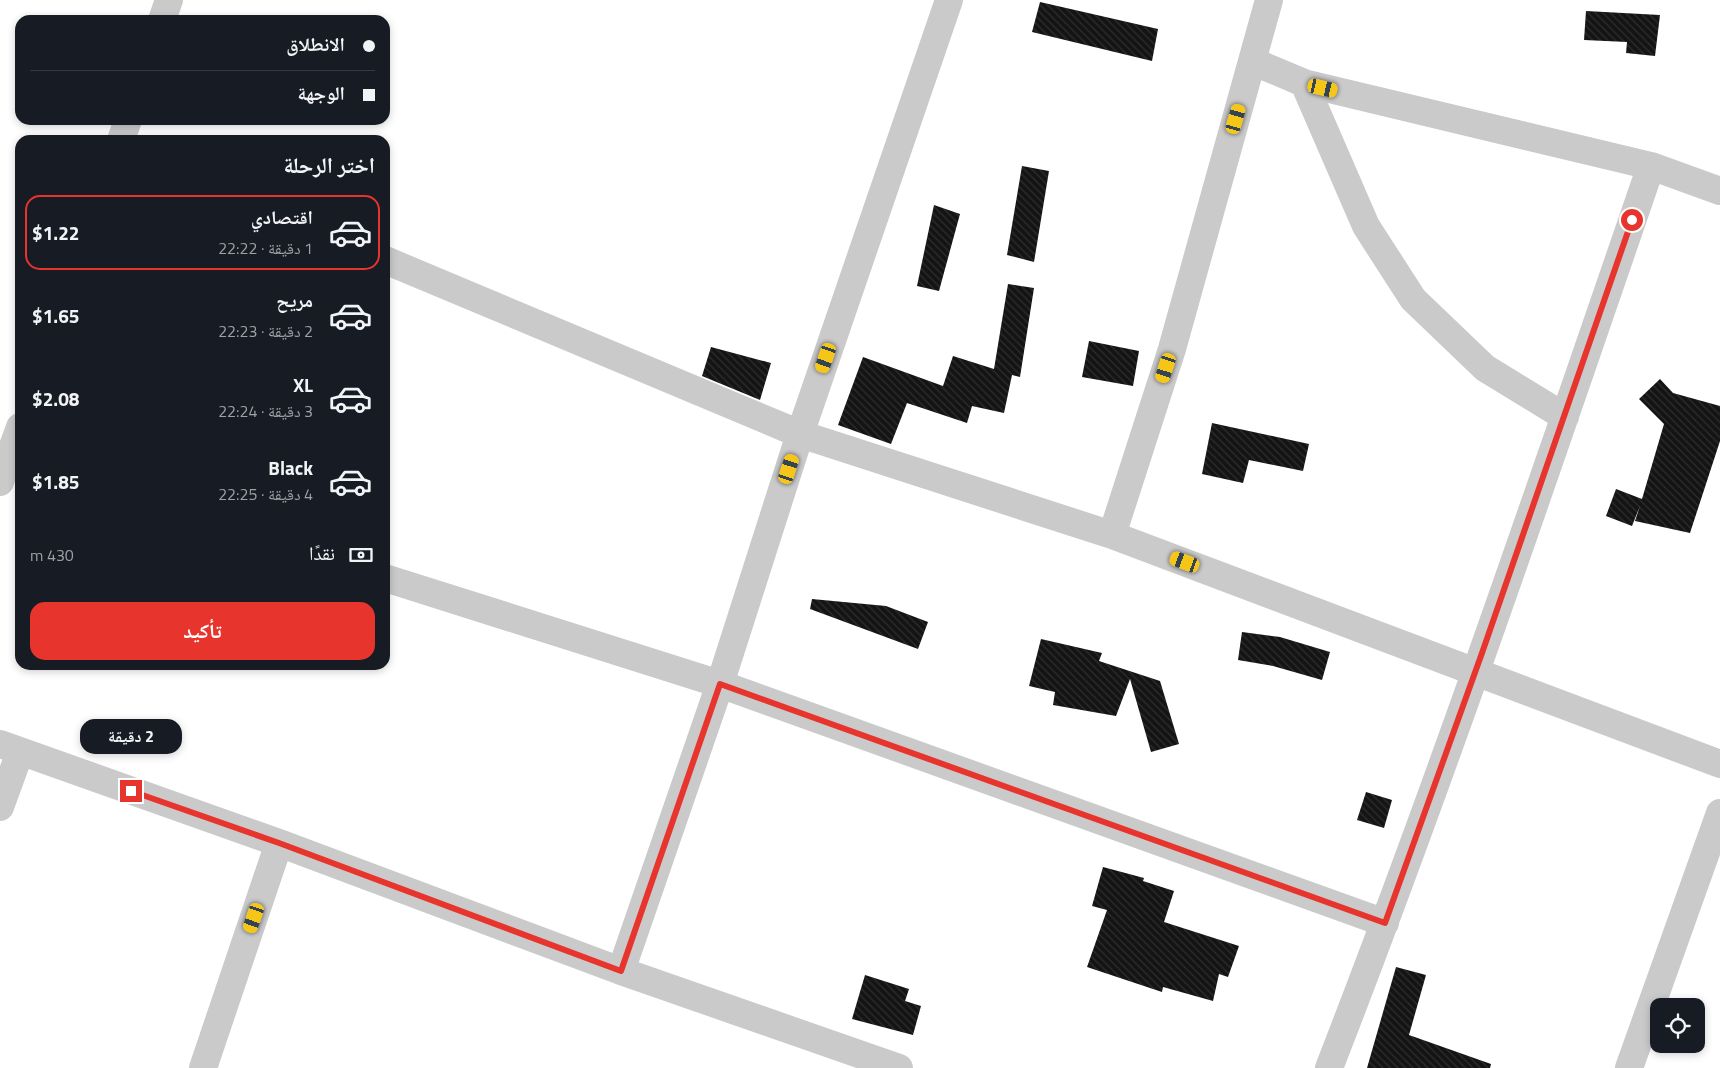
<!DOCTYPE html>
<html lang="ar">
<meta charset="utf-8">
<style>
:root{--surface:#171b24;--page:#20242c;--text:#f1f3f6;--muted:#9ea1a6;--line:#363941;--accent:#e7342d}
body{margin:0;font-family:"Titillium Web","Noto Naskh Arabic",sans-serif;background:var(--page);color:var(--text);direction:rtl;height:100vh;display:flex;flex-direction:column;font-size:19px;white-space:nowrap}
*{box-sizing:border-box;margin:0}
p{font-size:16px;color:var(--muted)}
.icon{flex:none;width:28px;height:28px;fill:none;stroke:currentColor;stroke-width:2;stroke-linecap:round;stroke-linejoin:round}
.map{position:relative;flex:1;overflow:hidden;direction:ltr}
.sheet{position:absolute;left:15px;top:135px;width:375px;height:535px;display:flex;flex-direction:column;background:var(--surface);border-radius:15px;box-shadow:0 2px 8px #0003;direction:rtl}
.sheet>*{flex:none}
.banner{position:absolute;left:15px;top:15px;width:375px;height:110px;border-radius:15px;box-shadow:0 2px 8px #0003;direction:rtl;display:grid;align-content:center;height:110px;padding:0 15px;background:var(--surface)}
.fabs{position:absolute;left:1650px;top:998px;display:grid;gap:10px}
.fabs a{display:grid;place-items:center;width:55px;height:55px;border-radius:10px;background:var(--surface);box-shadow:0 2px 8px #0003;font-size:25px}
.end{position:absolute;width:22px;height:22px;margin:-11px;border:6px solid #e7342d;background:#fff;box-shadow:0 0 0 2px #fff}
.from{border-radius:50%}
.bubble{position:absolute;height:35px;border-radius:15px;background:var(--surface);box-shadow:0 2px 8px #0003;font-size:16px;font-weight:700;line-height:35px;text-align:center;direction:rtl}
.car{position:absolute;width:15px;height:30px;margin:-15px -8px;border-radius:6px;box-shadow:0 0 4px 1px #0007;background:linear-gradient(#f5c518 24%,#345 0 40%,#f5c518 0 76%,#345 0 86%,#f5c518 0)}
.banner b{display:flex;align-items:center;gap:18px;height:48px;font-size:19px}
.banner b+b{border-top:1px solid var(--line)}
.banner i{width:12px;height:12px;background:var(--text)}
ul{padding:0;list-style:none}
li{display:flex;align-items:center;gap:15px;height:75px;margin:0 10px 8px;padding:0 5px;border:2px solid transparent;border-radius:15px}
li div{flex:1}
li b{display:block;font-size:19px}
li em{font-style:normal;font-weight:700}
li.active{border-color:var(--accent)}
li>.icon{width:45px;height:45px;stroke-width:1.5}
h2{padding:0 15px;font-size:22px;line-height:60px}
.pay{display:flex;align-items:center;gap:12px;height:55px;padding:0 15px;font-size:19px}
.pay p{margin-inline-start:auto}
.button{display:flex;gap:10px;margin-top:auto;padding:10px 15px}
.button a{flex:1;height:58px;border-radius:15px;background:var(--accent);color:#fff;font-size:20px;font-weight:700;line-height:58px;text-align:center}
.map>svg:first-child{display:block}
.building{fill:url(#building-back-hatch)}
.lines{fill:none;stroke-linecap:round;stroke-linejoin:round}
.street{stroke:#cacaca;stroke-width:28}
.route{stroke:#e7342d;stroke-width:6}
</style>
<div class="map">
<svg width="1720" height="1068" viewBox="0 0 1720 1068">
<defs>
<pattern id="building-back-hatch" width="6" height="6" patternUnits="userSpaceOnUse" patternTransform="scale(1.25)"><rect width="6" height="6" fill="#141414"/><path d="M-1 5l2 2M0 0l6 6M5-1l2 2" fill="none" stroke="#2e2e2e"/></pattern>
</defs>
<rect width="100%" height="100%" fill="#fff"/>
<path class="building" d="M 1040,2 L 1158,29 L 1152,61 L 1032,32 Z
M 1586,11 L 1660,15 L 1655,56 L 1626,53 L 1627,42 L 1584,40 Z
M 1022,166 L 1049,171 L 1034,262 L 1007,255 Z
M 934,205 L 960,214 L 939,291 L 917,286 Z
M 1008,284 L 1034,288 L 1020,377 L 1012,375 L 1004,413 L 972,406 L 967,423 L 907,403 L 891,444 L 838,425 L 863,357 L 943,386 L 953,356 L 994,369 Z
M 1089,341 L 1139,351 L 1133,386 L 1082,377 Z
M 711,347 L 771,363 L 760,400 L 702,376 Z
M 1660,379 L 1673,393 L 1720,406 L 1720,441 L 1690,533 L 1635,521 L 1640,506 L 1632,526 L 1606,516 L 1616,489 L 1642,499 L 1664,424 L 1639,399 Z
M 1212,423 L 1309,444 L 1303,471 L 1249,460 L 1243,483 L 1202,474 Z
M 812,599 L 886,606 L 928,622 L 918,649 L 810,609 Z
M 1242,632 L 1280,637 L 1330,652 L 1322,680 L 1273,666 L 1238,660 Z
M 1041,639 L 1102,653 L 1099,661 L 1160,681 L 1179,744 L 1151,752 L 1130,679 L 1116,716 L 1053,705 L 1055,692 L 1029,686 Z
M 1366,792 L 1392,800 L 1384,828 L 1357,820 Z
M 1103,867 L 1144,878 L 1143,881 L 1174,891 L 1164,922 L 1239,946 L 1228,977 L 1219,974 L 1213,1001 L 1163,987 L 1162,992 L 1087,967 L 1107,910 L 1092,906 Z
M 1396,967 L 1426,975 L 1409,1035 L 1491,1064 L 1490,1068 L 1367,1068 Z
M 865,975 L 909,989 L 905,1001 L 921,1006 L 913,1035 L 852,1019 Z"/>
<g class="lines">
<path class="street" d="M 162,20 L 169,0
M 1252,61 L 1304,83 L 1651,166 L 1720,191
M 1304,83 L 1366,226 L 1413,299 L 1485,368 L 1565,417
M 121,140 L 128,120
M 385,260 L 800,434 L 1112,535 L 1720,764
M 0,482 L 20,427
M 1112,535 L 1172,349 L 1269,0
M 385,578 L 720,684 L 1385,923
M 0,744 L 279,843 L 621,971 L 899,1068
M 0,807 L 20,752
M 621,971 L 720,684 L 800,434 L 949,0
M 203,1068 L 279,843
M 1329,1068 C 1445,770 1547,468 1651,166
M 1629,1068 L 1720,813"/>
</g>
<g class="lines">
<path class="route" d="M 131,791 L 279,843 L 621,971 L 720,684 L 1385,923 L 1482,653 L 1632,220"/>
</g>
</svg>
<div class="fabs">
<a><svg class="icon" aria-label="locate" viewBox="0 0 24 24"><circle cx="12" cy="12" r="6"/><path d="M12 2v4M12 18v4M2 12h4M18 12h4"/></svg></a>
</div>
<i class="end from" style="left:1632px;top:220px"></i>
<i class="end" style="left:131px;top:791px"></i>
<div class="bubble" style="left:80px;top:719px;width:102px">2 دقيقة</div>
<i class="car" style="left:1323px;top:88px;rotate:103deg"></i>
<i class="car" style="left:1236px;top:119px;rotate:16deg"></i>
<i class="car" style="left:826px;top:358px;rotate:199deg"></i>
<i class="car" style="left:1166px;top:368px;rotate:198deg"></i>
<i class="car" style="left:789px;top:469px;rotate:18deg"></i>
<i class="car" style="left:1185px;top:562px;rotate:290deg"></i>
<i class="car" style="left:254px;top:918px;rotate:199deg"></i>
<div class="banner">
<b><i class="from"></i>الانطلاق</b>
<b><i></i>الوجهة</b>
</div>
<section class="sheet">
<h2>اختر الرحلة</h2>
<ul>
<li class="active"><svg class="icon" aria-label="car" viewBox="0 0 24 24"><path d="M5 17H2v-5l4-1 3-4h7l3 4 3 1v5h-3M9 17h6M6 11h13"/><circle cx="7" cy="17" r="2"/><circle cx="17" cy="17" r="2"/></svg><div><b>اقتصادي</b><p>1 دقيقة · 22:22</p></div><em>$1.22</em></li>
<li><svg class="icon" aria-label="car" viewBox="0 0 24 24"><path d="M5 17H2v-5l4-1 3-4h7l3 4 3 1v5h-3M9 17h6M6 11h13"/><circle cx="7" cy="17" r="2"/><circle cx="17" cy="17" r="2"/></svg><div><b>مريح</b><p>2 دقيقة · 22:23</p></div><em>$1.65</em></li>
<li><svg class="icon" aria-label="car" viewBox="0 0 24 24"><path d="M5 17H2v-5l4-1 3-4h7l3 4 3 1v5h-3M9 17h6M6 11h13"/><circle cx="7" cy="17" r="2"/><circle cx="17" cy="17" r="2"/></svg><div><b>XL</b><p>3 دقيقة · 22:24</p></div><em>$2.08</em></li>
<li><svg class="icon" aria-label="car" viewBox="0 0 24 24"><path d="M5 17H2v-5l4-1 3-4h7l3 4 3 1v5h-3M9 17h6M6 11h13"/><circle cx="7" cy="17" r="2"/><circle cx="17" cy="17" r="2"/></svg><div><b>Black</b><p>4 دقيقة · 22:25</p></div><em>$1.85</em></li>
</ul>
<div class="pay"><svg class="icon" aria-label="cash" viewBox="0 0 24 24"><path d="M3 7h18v10H3z"/><circle cx="12" cy="12" r="2"/></svg>نقدًا<p>430 m</p></div>
<div class="button"><a>تأكيد</a></div>
</section>
</div>
